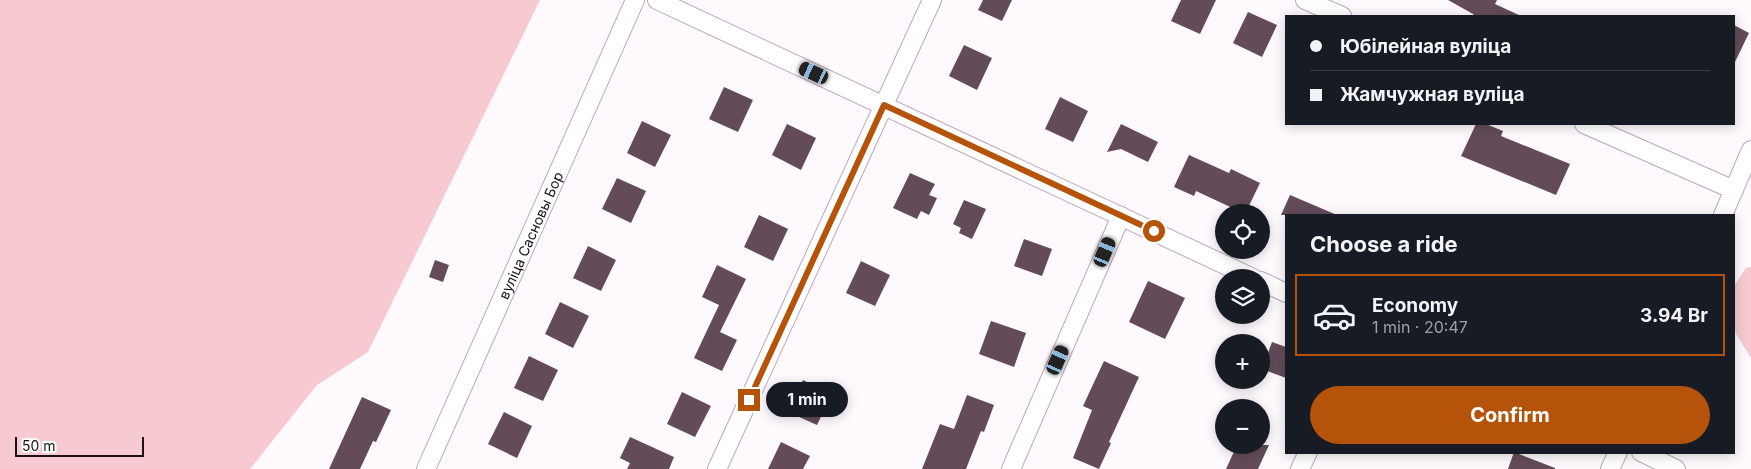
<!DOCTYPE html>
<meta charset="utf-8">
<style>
:root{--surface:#171b24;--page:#20242c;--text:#f1f3f6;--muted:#9ea1a6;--line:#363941;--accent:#b45309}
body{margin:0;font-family:Inter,sans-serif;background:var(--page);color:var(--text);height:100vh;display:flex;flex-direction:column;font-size:19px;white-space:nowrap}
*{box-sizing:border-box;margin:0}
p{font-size:16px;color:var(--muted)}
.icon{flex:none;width:28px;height:28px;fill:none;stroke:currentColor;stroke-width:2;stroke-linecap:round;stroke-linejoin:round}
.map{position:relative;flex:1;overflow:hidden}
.sheet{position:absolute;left:1285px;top:214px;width:450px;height:240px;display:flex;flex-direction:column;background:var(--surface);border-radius:0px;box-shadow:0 2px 12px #0003}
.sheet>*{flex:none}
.top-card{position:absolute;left:1285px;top:15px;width:450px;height:110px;border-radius:0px;box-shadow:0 2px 12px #0003;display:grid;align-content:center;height:110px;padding:0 25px;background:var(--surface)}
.buttons{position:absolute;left:1215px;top:204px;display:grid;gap:10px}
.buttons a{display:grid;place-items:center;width:55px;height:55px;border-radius:50%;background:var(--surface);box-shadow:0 2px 12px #0003;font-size:25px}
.scale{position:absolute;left:15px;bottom:12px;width:129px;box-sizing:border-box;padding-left:5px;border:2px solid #191118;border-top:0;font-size:14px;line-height:18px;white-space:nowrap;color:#191118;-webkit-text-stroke:4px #fff;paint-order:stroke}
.end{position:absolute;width:22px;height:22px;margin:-11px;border:6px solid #b45309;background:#fff;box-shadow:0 0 0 2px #fff}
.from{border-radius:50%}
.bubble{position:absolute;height:35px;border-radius:18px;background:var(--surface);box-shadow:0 2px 12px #0003;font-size:16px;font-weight:700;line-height:35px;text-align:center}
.car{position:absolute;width:15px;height:30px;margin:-15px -8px;border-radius:6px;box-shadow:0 0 4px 1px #0007;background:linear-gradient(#222 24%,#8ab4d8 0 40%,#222 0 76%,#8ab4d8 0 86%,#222 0)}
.top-card b{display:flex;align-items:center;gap:18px;height:48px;font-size:19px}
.top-card b+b{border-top:1px solid var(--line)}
.top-card i{width:12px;height:12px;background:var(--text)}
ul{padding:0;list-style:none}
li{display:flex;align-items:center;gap:15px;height:82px;margin:0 10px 8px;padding:0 15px;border:2px solid transparent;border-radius:0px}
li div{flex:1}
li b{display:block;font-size:19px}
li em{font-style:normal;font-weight:700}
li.on{border-color:var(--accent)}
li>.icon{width:45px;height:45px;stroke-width:1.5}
h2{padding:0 25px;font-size:22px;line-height:60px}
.cta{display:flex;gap:10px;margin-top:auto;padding:10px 25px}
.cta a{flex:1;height:58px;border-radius:30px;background:var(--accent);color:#fff;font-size:20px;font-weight:700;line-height:58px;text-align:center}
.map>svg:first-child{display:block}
.green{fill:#f7cad1}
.building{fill:#634c58}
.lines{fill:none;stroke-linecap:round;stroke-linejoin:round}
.minor-casing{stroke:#bca8bb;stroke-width:20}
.minor{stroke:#fff;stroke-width:18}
.route{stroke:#b45309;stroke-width:6}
.labels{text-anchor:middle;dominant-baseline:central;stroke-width:5;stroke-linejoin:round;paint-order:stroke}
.street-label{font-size:14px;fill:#191118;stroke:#fff}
</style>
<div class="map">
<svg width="1751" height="469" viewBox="0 0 1751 469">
<rect width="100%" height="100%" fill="#fef9fd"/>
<path class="green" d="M 0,0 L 540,0 L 368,352 L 317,385 L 250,469 L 0,469 Z
M 1751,267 L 1751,358 L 1736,334 L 1734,324 L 1734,286 L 1746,268 Z"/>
<path class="building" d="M 983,0 L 1012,0 L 1002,21 L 978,10 Z
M 1181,0 L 1216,0 L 1200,34 L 1171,21 Z
M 1448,0 L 1497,0 L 1495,4 L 1521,16 L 1474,16 L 1473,14 Z
M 1248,12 L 1277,25 L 1262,57 L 1233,43 Z
M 1734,25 L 1749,33 L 1734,64 Z
M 964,45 L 992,58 L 977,90 L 949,76 Z
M 724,87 L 753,100 L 738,132 L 709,119 Z
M 1060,97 L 1088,111 L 1073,142 L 1045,129 Z
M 642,121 L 671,135 L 655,167 L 627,153 Z
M 787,124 L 816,138 L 801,170 L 772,155 Z
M 1121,124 L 1158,142 L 1148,162 L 1121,149 L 1107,152 Z
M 1476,124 L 1486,124 L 1503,131 L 1501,136 L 1570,164 L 1556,195 L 1461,156 Z
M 1189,155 L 1229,173 L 1231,169 L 1260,183 L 1246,212 L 1241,212 L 1196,191 L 1194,196 L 1174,187 Z
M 910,173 L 935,184 L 929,195 L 937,198 L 929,215 L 921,211 L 917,219 L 893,208 Z
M 617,178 L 646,191 L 631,223 L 602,209 Z
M 1290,195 L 1337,215 L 1281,215 Z
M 964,200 L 986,209 L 972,239 L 959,233 L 961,228 L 953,224 Z
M 759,215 L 788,229 L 773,261 L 744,247 Z
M 1024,239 L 1052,249 L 1042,276 L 1014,266 Z
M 588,246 L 616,260 L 601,291 L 573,278 Z
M 435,260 L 449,265 L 443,282 L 429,277 Z
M 861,261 L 890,275 L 875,306 L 846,293 Z
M 717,265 L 746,279 L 720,332 L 737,340 L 722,371 L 694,358 L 719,305 L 702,297 Z
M 1148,281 L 1185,298 L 1165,339 L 1129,322 Z
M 560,302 L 589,316 L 573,348 L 545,334 Z
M 991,321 L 1026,333 L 1014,367 L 979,354 Z
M 1272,342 L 1286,347 L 1286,378 L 1262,369 Z
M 529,356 L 558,370 L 543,401 L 514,388 Z
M 1104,361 L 1139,377 L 1109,442 L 1111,443 L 1099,469 L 1073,458 L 1092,410 L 1083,406 Z
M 803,380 L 832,394 L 817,425 L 788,412 Z
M 682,392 L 711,406 L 695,437 L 667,424 Z
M 967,395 L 994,405 L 984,432 L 981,431 L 966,469 L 922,469 L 940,424 L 954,429 Z
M 362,397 L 391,410 L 376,442 L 373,441 L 360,469 L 329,469 Z
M 504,412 L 532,426 L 517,458 L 488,444 Z
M 630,437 L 674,457 L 669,469 L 627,469 L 630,463 L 620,458 Z
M 781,442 L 810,456 L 803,469 L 768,469 Z
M 1237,445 L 1269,445 L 1258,469 L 1226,469 Z
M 1514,452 L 1555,468 L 1555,469 L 1508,469 Z"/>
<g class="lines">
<defs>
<g id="minor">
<path d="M 657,0 L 1253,278"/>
<path d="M 1305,0 L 1342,16"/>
<path d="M 1584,124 L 1734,190"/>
<path d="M 1723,215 L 1751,150"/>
<path d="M 1261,281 L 1286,293"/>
<path d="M 1641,452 L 1676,469"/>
<path id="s1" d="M 426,469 L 635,0"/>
<path d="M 717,469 L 932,0"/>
<path d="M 1011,469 L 1121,216"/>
<path d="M 1300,469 L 1308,452"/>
<path d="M 1610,469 L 1618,452"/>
</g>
</defs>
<use href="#minor" class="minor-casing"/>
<use href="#minor" class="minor"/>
</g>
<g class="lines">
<path class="route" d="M 749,400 L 884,105 L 1154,231"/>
</g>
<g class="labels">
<g class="street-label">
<text stroke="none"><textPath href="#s1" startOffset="256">вуліца Сасновы Бор</textPath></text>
</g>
</g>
</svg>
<div class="buttons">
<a><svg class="icon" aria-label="locate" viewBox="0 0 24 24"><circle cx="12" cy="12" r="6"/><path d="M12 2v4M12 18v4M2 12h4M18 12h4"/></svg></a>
<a><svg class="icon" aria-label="layers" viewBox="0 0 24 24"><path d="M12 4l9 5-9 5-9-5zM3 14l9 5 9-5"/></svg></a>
<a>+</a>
<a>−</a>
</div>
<div class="scale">50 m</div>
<i class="end from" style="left:1154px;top:231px"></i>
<i class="end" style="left:749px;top:400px"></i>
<div class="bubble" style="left:766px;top:382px;width:82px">1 min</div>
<i class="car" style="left:814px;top:73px;rotate:295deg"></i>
<i class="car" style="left:1105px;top:252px;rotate:23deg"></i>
<i class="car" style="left:1058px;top:360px;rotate:24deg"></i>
<div class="top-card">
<b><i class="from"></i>Юбілейная вуліца</b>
<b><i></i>Жамчужная вуліца</b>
</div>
<section class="sheet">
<h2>Choose a ride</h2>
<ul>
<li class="on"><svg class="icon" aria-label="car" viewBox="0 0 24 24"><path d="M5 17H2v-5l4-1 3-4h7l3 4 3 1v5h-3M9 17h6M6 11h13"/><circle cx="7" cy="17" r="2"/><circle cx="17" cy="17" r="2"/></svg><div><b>Economy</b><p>1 min · 20:47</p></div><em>3.94 Br</em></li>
</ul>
<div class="cta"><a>Confirm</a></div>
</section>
</div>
